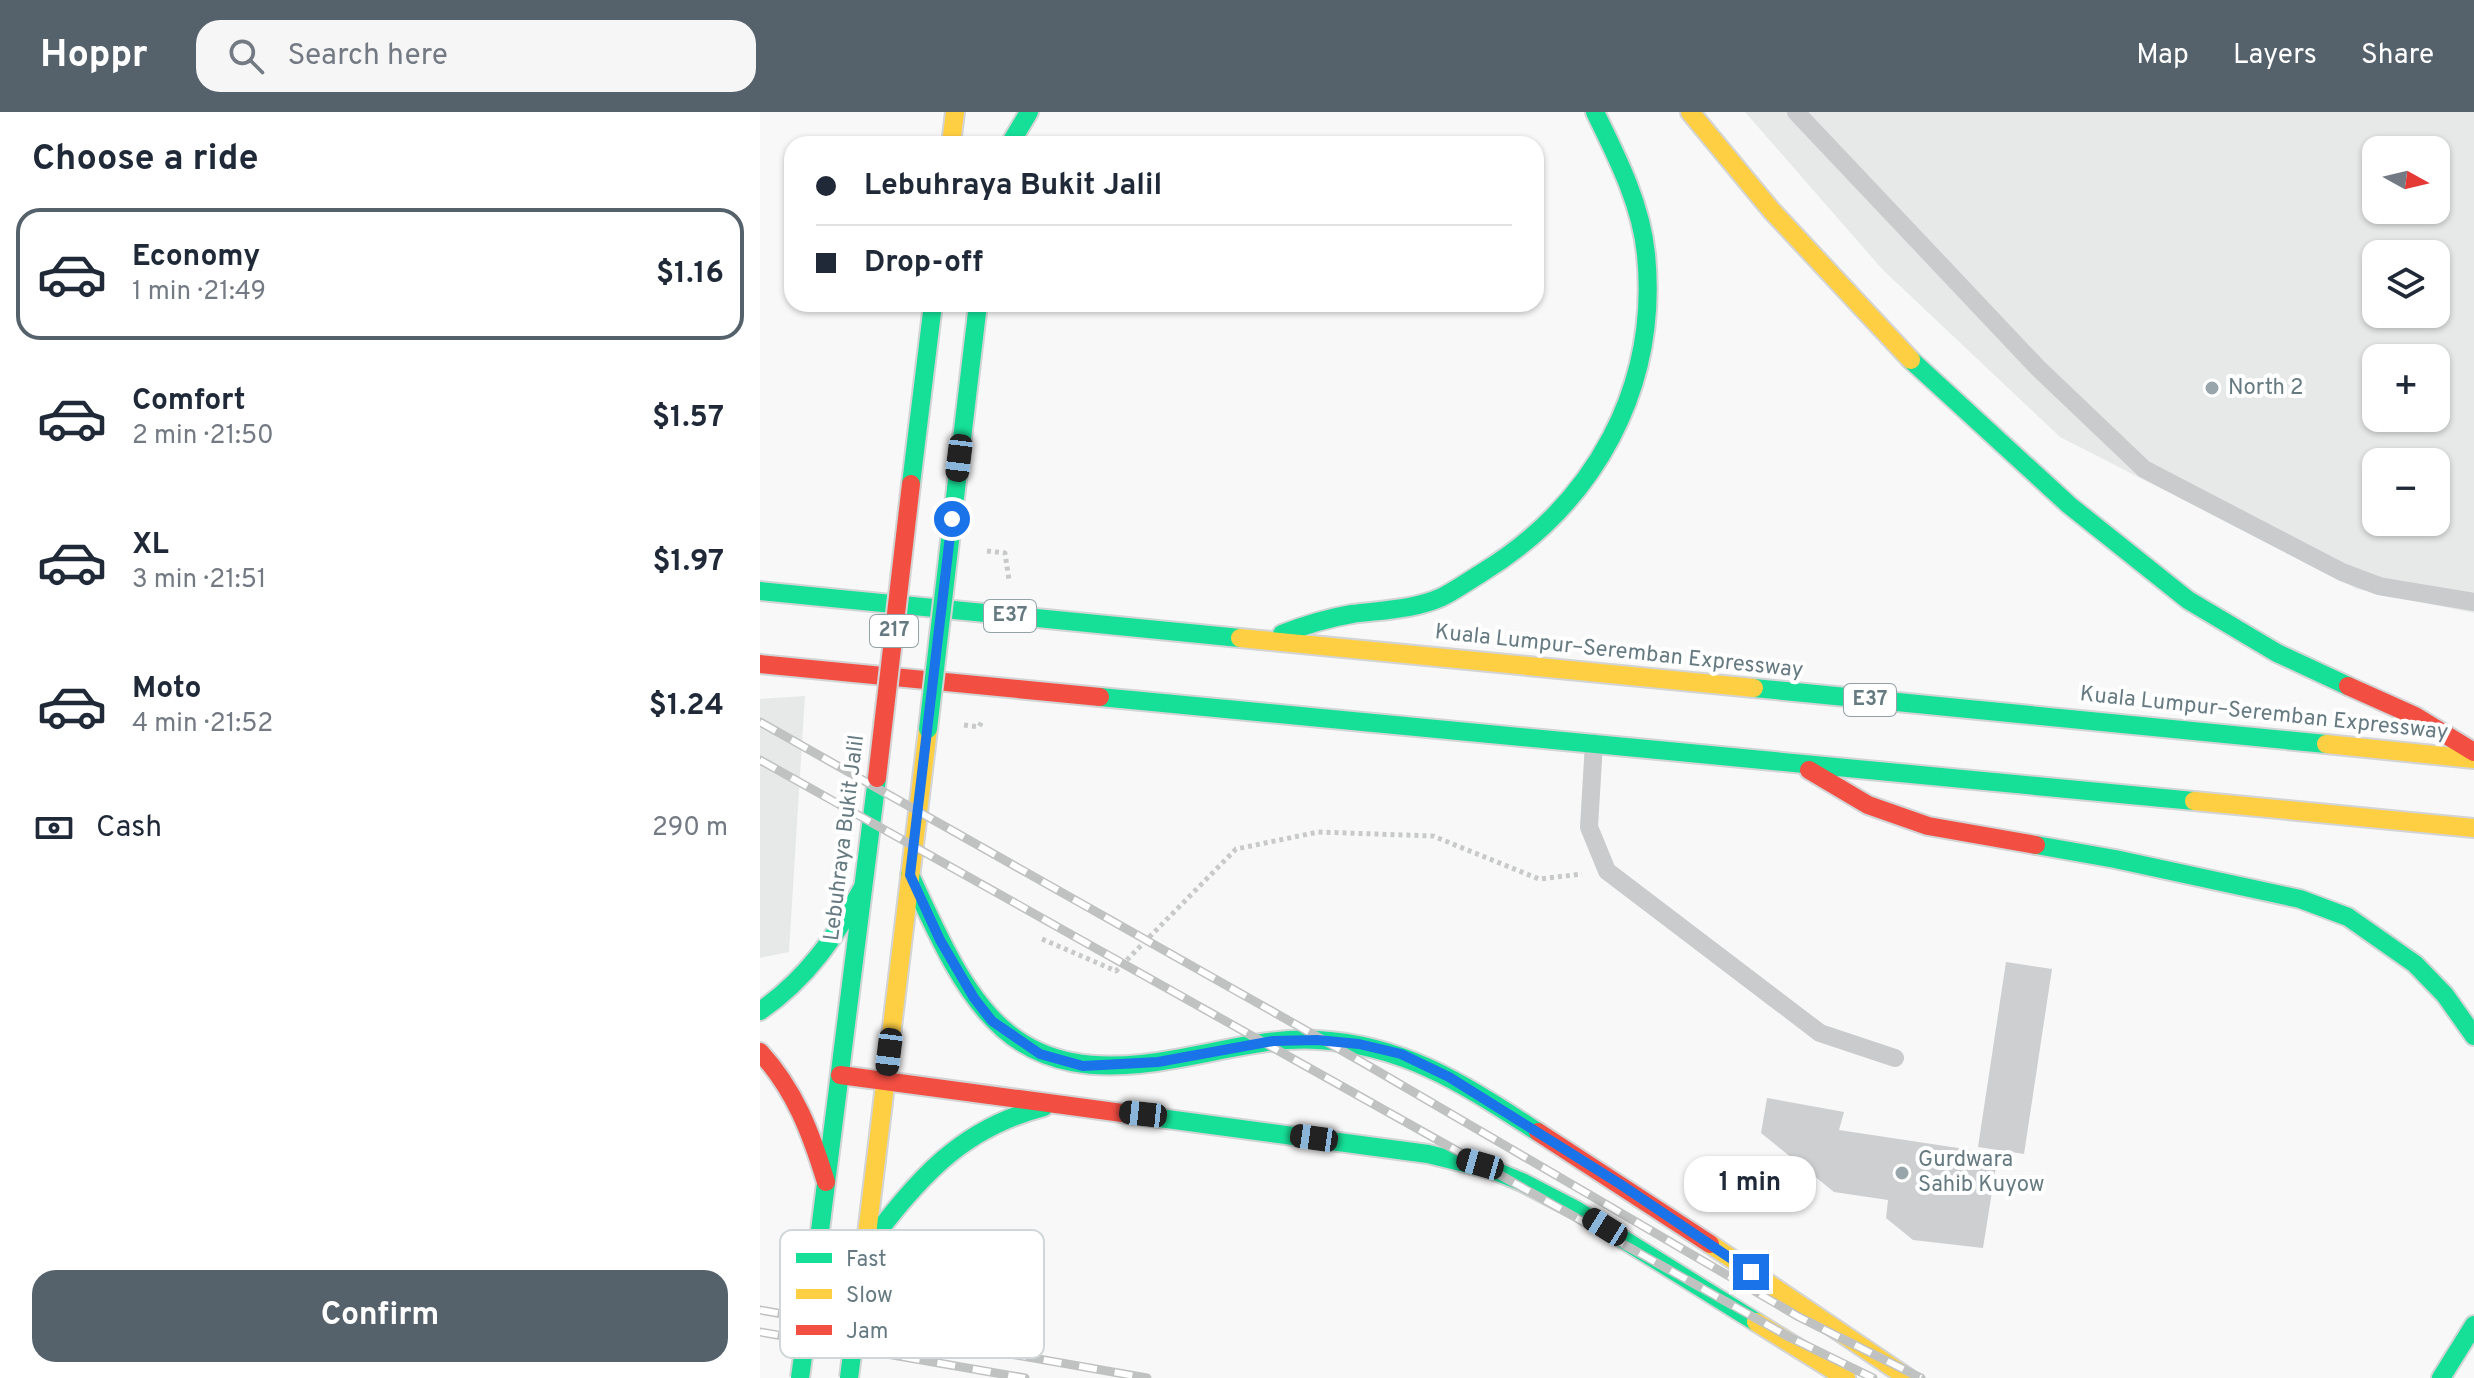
<!DOCTYPE html>
<meta charset="utf-8">
<style>
:root{--surface:#fff;--page:#f6f6f7;--text:#1f2937;--muted:#747a83;--line:#e0e1e3;--accent:#55616b}
body{margin:0;font-family:Overpass,sans-serif;background:var(--page);color:var(--text);height:100vh;display:flex;flex-direction:column;font-size:30px;white-space:nowrap}
*{box-sizing:border-box;margin:0}
p{font-size:26px;color:var(--muted)}
.icon{flex:none;width:44px;height:44px;fill:none;stroke:currentColor;stroke-width:2;stroke-linecap:round;stroke-linejoin:round}
.map{position:relative;flex:1;overflow:hidden}
.side{display:flex;flex-direction:column;background:var(--surface);width:760px}
.side>*{flex:none}
.hud{position:absolute;left:24px;top:24px;width:760px;height:176px;border-radius:24px;box-shadow:0 2px 6px #0004;display:grid;align-content:center;height:176px;padding:0 32px;background:var(--surface)}
.needle{width:52px;rotate:98deg}
.tools{position:absolute;left:1602px;top:24px;display:grid;gap:16px}
.tools a{display:grid;place-items:center;width:88px;height:88px;border-radius:16px;background:var(--surface);box-shadow:0 2px 6px #0004;font-size:40px}
.end{position:absolute;width:36px;height:36px;margin:-18px;border:10px solid #1a73e8;background:#fff;box-shadow:0 0 0 4px #fff}
.from{border-radius:50%}
.bubble{position:absolute;height:56px;border-radius:24px;background:var(--surface);box-shadow:0 2px 6px #0004;font-size:26px;font-weight:700;line-height:56px;text-align:center}
.car{position:absolute;width:24px;height:48px;margin:-24px -12px;border-radius:10px;box-shadow:0 0 6px 2px #0007;background:linear-gradient(#222 24%,#8ab4d8 0 40%,#222 0 76%,#8ab4d8 0 86%,#222 0)}
.hud b{display:flex;align-items:center;gap:28px;height:76px;font-size:30px}
.hud b+b{border-top:2px solid var(--line)}
.hud i{width:20px;height:20px;background:var(--text)}
ul{padding:0;list-style:none}
li{display:flex;align-items:center;gap:24px;height:132px;margin:0 16px 12px;padding:0 16px;border:4px solid transparent;border-radius:24px}
li div{flex:1}
li b{display:block;font-size:30px}
li em{font-style:normal;font-weight:700}
li.on{border-color:var(--accent)}
li>.icon{width:72px;height:72px;stroke-width:1.5}
h2{padding:0 32px;font-size:36px;line-height:96px}
.pay{display:flex;align-items:center;gap:20px;height:88px;padding:0 32px;font-size:30px}
.pay p{margin-inline-start:auto}
.primary-button{display:flex;gap:16px;margin-top:auto;padding:16px 32px}
.primary-button a{flex:1;height:92px;border-radius:24px;background:var(--accent);color:#fff;font-size:32px;font-weight:700;line-height:92px;text-align:center}
header{display:flex;align-items:center;gap:48px;box-sizing:border-box;height:112px;padding:0 40px;background:var(--accent);color:#fff}
header strong{font-size:38px}
nav{display:flex;gap:44px;margin-inline-start:auto;font-size:28px}
.search{width:560px;height:72px;background:var(--page);display:flex;align-items:center;gap:20px;box-sizing:border-box;padding:0 28px;border-radius:24px;color:var(--muted);font-size:30px}
main{display:flex;flex:1;min-height:0}
.map>svg:first-child{display:block}
.built{fill:#e7e9e8;fill-rule:evenodd}
.building{fill:#cdcfd0}
.lines{fill:none;stroke-linecap:round;stroke-linejoin:round}
.fast-casing{stroke:#d3d4d5;stroke-width:22}
.slow-casing{stroke:#d3d4d5;stroke-width:22}
.jam-casing{stroke:#d3d4d5;stroke-width:22}
.path{stroke:#c8caca;stroke-width:5;stroke-dasharray:4 4;stroke-linecap:butt}
.lane{stroke:#c9cbcc;stroke-width:18}
.fast{stroke:#16e098;stroke-width:18}
.slow{stroke:#ffcf43;stroke-width:18}
.jam{stroke:#f24e42;stroke-width:18}
.rail-casing{stroke:#c0c2c2;stroke-width:9}
.rail{stroke:#fff;stroke-width:6;stroke-dasharray:18;stroke-linecap:butt}
.fast-bridge-casing{stroke:#d3d4d4;stroke-width:22;stroke-linecap:butt}
.jam-bridge-casing{stroke:#d3d4d4;stroke-width:22;stroke-linecap:butt}
.fast-bridge{stroke:#16e098;stroke-width:18}
.jam-bridge{stroke:#f24e42;stroke-width:18}
.route{stroke:#1a73e8;stroke-width:10}
.poi-dot{fill:#98a6ab;stroke:#fff;stroke-width:3}
.labels{text-anchor:middle;dominant-baseline:central;stroke-width:8;stroke-linejoin:round;paint-order:stroke}
.shield{fill:#fff;stroke:#93a2a7;stroke-width:2}
.shield-label{font-size:20px;font-weight:bold;fill:#657a81}
.poi-label{font-size:22px;fill:#657a81;stroke:#fff;text-anchor:start}
.street-label{font-size:22px;fill:#657a81;stroke:#fff}
.key{fill:#fff;stroke:#d1d7d9;stroke-width:2}
.key-label{font-size:22px;fill:#657a81}
</style>
<header>
<strong>Hoppr</strong>
<div class="search"><svg class="icon" aria-label="search" viewBox="0 0 24 24"><circle cx="10" cy="10" r="6"/><path d="M15 15l6 6"/></svg>Search here</div>
<nav><a>Map</a><a>Layers</a><a>Share</a></nav>
</header>
<main>
<section class="side">
<h2>Choose a ride</h2>
<ul>
<li class="on"><svg class="icon" aria-label="car" viewBox="0 0 24 24"><path d="M5 17H2v-5l4-1 3-4h7l3 4 3 1v5h-3M9 17h6M6 11h13"/><circle cx="7" cy="17" r="2"/><circle cx="17" cy="17" r="2"/></svg><div><b>Economy</b><p>1 min · 21:49</p></div><em>$1.16</em></li>
<li><svg class="icon" aria-label="car" viewBox="0 0 24 24"><path d="M5 17H2v-5l4-1 3-4h7l3 4 3 1v5h-3M9 17h6M6 11h13"/><circle cx="7" cy="17" r="2"/><circle cx="17" cy="17" r="2"/></svg><div><b>Comfort</b><p>2 min · 21:50</p></div><em>$1.57</em></li>
<li><svg class="icon" aria-label="car" viewBox="0 0 24 24"><path d="M5 17H2v-5l4-1 3-4h7l3 4 3 1v5h-3M9 17h6M6 11h13"/><circle cx="7" cy="17" r="2"/><circle cx="17" cy="17" r="2"/></svg><div><b>XL</b><p>3 min · 21:51</p></div><em>$1.97</em></li>
<li><svg class="icon" aria-label="car" viewBox="0 0 24 24"><path d="M5 17H2v-5l4-1 3-4h7l3 4 3 1v5h-3M9 17h6M6 11h13"/><circle cx="7" cy="17" r="2"/><circle cx="17" cy="17" r="2"/></svg><div><b>Moto</b><p>4 min · 21:52</p></div><em>$1.24</em></li>
</ul>
<div class="pay"><svg class="icon" aria-label="cash" viewBox="0 0 24 24"><path d="M3 7h18v10H3z"/><circle cx="12" cy="12" r="2"/></svg>Cash<p>290 m</p></div>
<div class="primary-button"><a>Confirm</a></div>
</section>
<div class="map">
<svg width="1714" height="1266" viewBox="0 0 1714 1266">
<rect width="100%" height="100%" fill="#f8f8f8"/>
<path class="built" d="M 985,0 L 1714,0 L 1714,501 L 1597,477 L 1300,325 L 1122,157 ZM 1616,38 L 1676,38 L 1676,98 L 1616,98 ZM 1616,142 L 1676,142 L 1676,202 L 1616,202 ZM 1616,246 L 1676,246 L 1676,306 L 1616,306 ZM 1616,350 L 1676,350 L 1676,410 L 1616,410 Z
M 45,584 L 29,840 L 0,846 L 0,587 Z"/>
<path class="building" d="M 1246,850 L 1292,857 L 1264,1042 L 1218,1035 Z
M 1007,986 L 1084,1000 L 1079,1018 L 1238,1042 L 1223,1136 L 1153,1128 L 1126,1106 L 1128,1088 L 1074,1080 L 1001,1021 Z"/>
<g class="lines">
<defs>
<path id="fast" d="M 250,32 L 269,0
M 1151,248 L 1309,393 L 1428,488 L 1517,541 L 1588,574
M 151,372 L 173,192
M 196,377 L 218,192
M 0,479 L 480,526
M 522,522 C 545,513 568,506 592,502 C 622,498 653,498 682,485 C 696,478 710,468 723,460 C 835,391 899,275 886,142 C 881,92 857,45 835,0
M 994,576 L 1566,632
M 340,585 L 1434,689
M 1276,733 L 1355,747 L 1540,787 L 1588,805 L 1655,852 L 1685,883 L 1714,924
M 150,763 C 211,897 249,978 415,947 C 463,939 509,925 558,928 C 646,933 706,974 778,1020
M 0,899 C 47,867 76,824 103,775
M 392,1005 L 668,1042 L 733,1058 L 762,1070 L 816,1098 L 996,1210
M 60,1119 L 117,666
M 106,1135 C 158,1068 198,1017 284,995
M 1681,1266 L 1714,1213"/>
<path id="slow" d="M 930,0 L 1012,99 L 1151,248
M 191,32 L 195,0
M 480,526 L 994,576
M 1566,632 L 1714,647
M 1434,689 L 1714,716
M 950,1132 L 1148,1266
M 104,1147 L 168,617
M 996,1210 L 1086,1266"/>
<path id="jam" d="M 0,552 L 340,585
M 1588,574 L 1655,604 L 1714,640
M 1049,658 L 1108,693 L 1168,714 L 1276,733
M 0,940 C 35,978 51,1021 66,1070
M 80,963 L 392,1005
M 778,1020 L 950,1132"/>
</defs>
<use href="#fast" class="fast-casing"/>
<use href="#slow" class="slow-casing"/>
<use href="#jam" class="jam-casing"/>
<path class="path" d="M 227,439 L 245,441 L 249,468
M 204,613 L 219,615 L 222,609
M 282,827 L 356,859 L 476,737 L 558,720 L 673,724 L 779,767 L 822,762"/>
<path class="lane" d="M 1036,0 L 1278,256 L 1384,357 L 1582,460 L 1619,474 L 1714,490
M 834,631 L 829,715 L 847,759 L 1060,921 L 1135,946"/>
<use href="#fast" class="fast"/>
<use href="#slow" class="slow"/>
<use href="#jam" class="jam"/>
<defs>
<path id="rail" d="M 0,610 L 602,950 L 1039,1205 L 1161,1266
M 0,648 L 1029,1225 L 1113,1266
M 0,1198 L 387,1266
M 0,1220 L 265,1266"/>
</defs>
<use href="#rail" class="rail-casing"/>
<use href="#rail" class="rail"/>
<defs>
<path id="fast-bridge" d="M 168,617 L 196,377
M 40,1266 L 60,1119
M 89,1266 L 104,1147"/>
<path id="jam-bridge" d="M 117,666 L 151,372"/>
</defs>
<use href="#fast-bridge" class="fast-bridge-casing"/>
<use href="#jam-bridge" class="jam-bridge-casing"/>
<use href="#fast-bridge" class="fast-bridge"/>
<use href="#jam-bridge" class="jam-bridge"/>
</g>
<g class="lines">
<path class="route" d="M 192,407 L 150,763 L 180,828 L 214,886 L 232,909 L 280,942 L 323,954 L 398,950 L 513,929 L 557,928 L 599,932 L 641,942 L 689,965 L 860,1072 L 991,1160"/>
</g>
<g class="poi-dot">
<circle cx="1452" cy="276" r="8"/>
<circle cx="1142" cy="1061" r="8"/>
</g>
<g class="labels">
<g class="shield">
<rect x="224" y="488" width="52" height="32" rx="6"/>
<rect x="110" y="503" width="48" height="32" rx="6"/>
<rect x="1084" y="572" width="52" height="32" rx="6"/>
</g>
<g class="shield-label">
<text x="250" y="504">E37</text>
<text x="134" y="519">217</text>
<text x="1110" y="588">E37</text>
</g>
<g class="poi-label">
<text x="1468" y="276">North 2</text>
<text x="1158" y="1048">Gurdwara<tspan x="1158" dy="25">Sahib Kuyow</tspan></text>
</g>
<g class="street-label">
<text transform="translate(859 540) rotate(6)">Kuala Lumpur–Seremban Expressway</text>
<text transform="translate(1504 602) rotate(6)">Kuala Lumpur–Seremban Expressway</text>
<text transform="translate(85 726) rotate(-83)">Lebuhraya Bukit Jalil</text>
</g>
</g>
<rect x="20" y="1118" width="264" height="128" rx="12" class="key"/>
<rect x="36" y="1141" width="36" height="10" fill="#16e098"/>
<rect x="36" y="1177" width="36" height="10" fill="#ffcf43"/>
<rect x="36" y="1213" width="36" height="10" fill="#f24e42"/>
<g class="key-label">
<text x="86" y="1154">Fast</text>
<text x="86" y="1190">Slow</text>
<text x="86" y="1226">Jam</text>
</g>
</svg>
<div class="tools">
<a><svg class="needle" viewBox="-14 -14 28 28"><path d="M0-13l5 13h-10z" fill="#e53935"/><path d="M0 13l5-13h-10z" fill="#747a83"/></svg></a>
<a><svg class="icon" aria-label="layers" viewBox="0 0 24 24"><path d="M12 4l9 5-9 5-9-5zM3 14l9 5 9-5"/></svg></a>
<a>+</a>
<a>−</a>
</div>
<i class="end from" style="left:192px;top:407px"></i>
<i class="end" style="left:991px;top:1160px"></i>
<div class="bubble" style="left:924px;top:1044px;width:132px">1 min</div>
<i class="car" style="left:199px;top:346px;rotate:187deg"></i>
<i class="car" style="left:129px;top:940px;rotate:187deg"></i>
<i class="car" style="left:383px;top:1002px;rotate:276deg"></i>
<i class="car" style="left:554px;top:1026px;rotate:278deg"></i>
<i class="car" style="left:720px;top:1052px;rotate:286deg"></i>
<i class="car" style="left:845px;top:1115px;rotate:302deg"></i>
<div class="hud">
<b><i class="from"></i>Lebuhraya Bukit Jalil</b>
<b><i></i>Drop-off</b>
</div>
</div>
</main>
